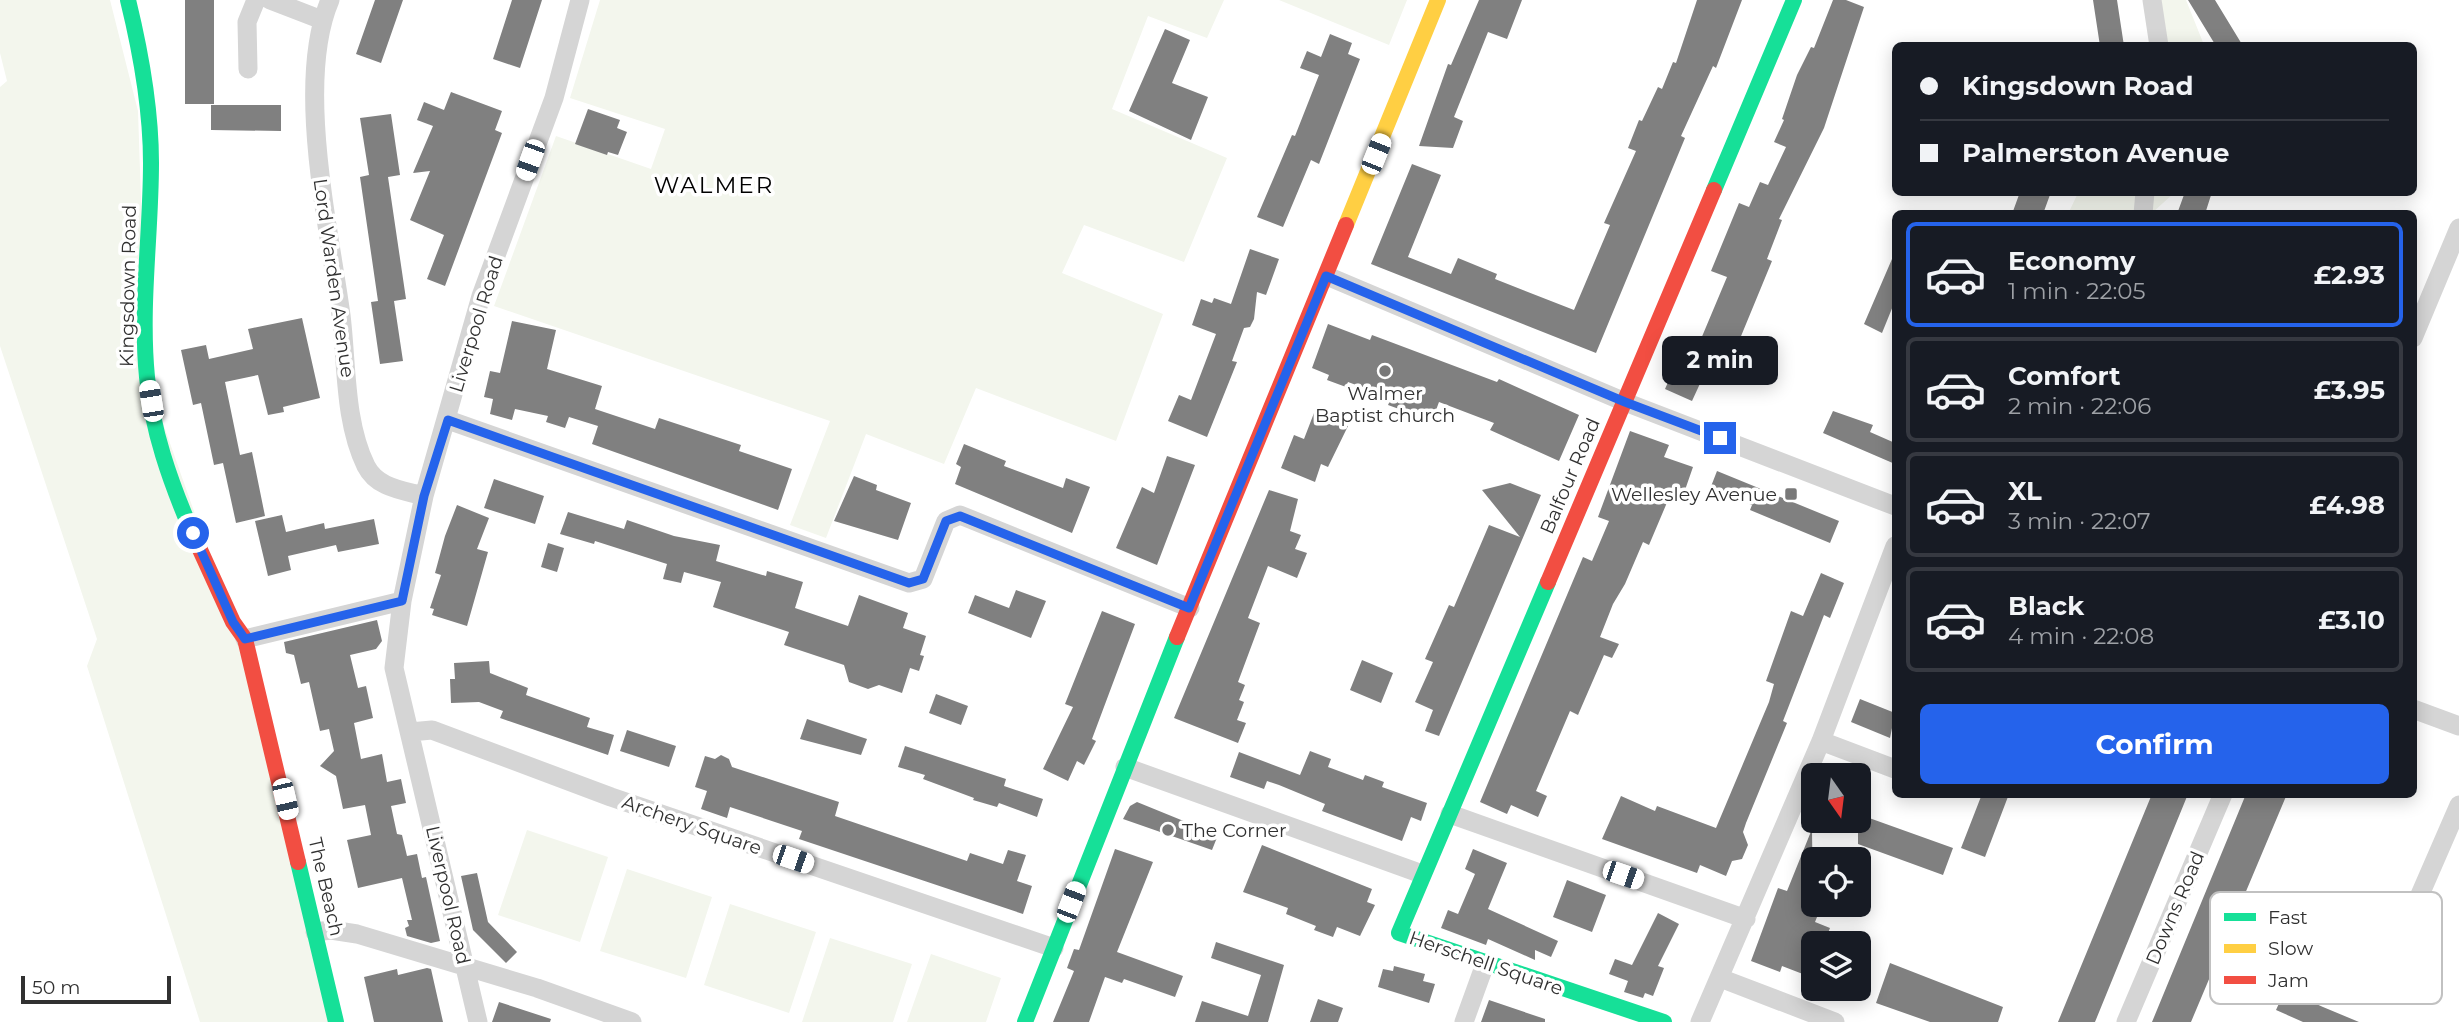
<!DOCTYPE html>
<meta charset="utf-8">
<style>
:root{--surface:#171b24;--page:#242831;--text:#f1f3f6;--muted:#9ea1a6;--line:#363941;--accent:#2563eb}
body{margin:0;font-family:Montserrat,sans-serif;background:var(--page);color:var(--text);height:100vh;display:flex;flex-direction:column;font-size:26px;white-space:nowrap}
*{box-sizing:border-box;margin:0}
p{font-size:23px;color:var(--muted)}
.icon{flex:none;width:38px;height:38px;fill:none;stroke:currentColor;stroke-width:2;stroke-linecap:round;stroke-linejoin:round}
.map{position:relative;flex:1;overflow:hidden}
.sheet{position:absolute;left:1892px;top:210px;width:525px;height:588px;display:flex;flex-direction:column;background:var(--surface);border-radius:10px;box-shadow:0 4px 18px #0003}
.sheet>*{flex:none}
.top-card{position:absolute;left:1892px;top:42px;width:525px;height:154px;border-radius:10px;box-shadow:0 4px 18px #0003;display:grid;align-content:center;height:154px;padding:0 28px;background:var(--surface)}
.needle{width:46px;rotate:166deg}
.controls{position:absolute;left:1801px;top:763px;display:grid;gap:14px}
.controls a{display:grid;place-items:center;width:70px;height:70px;border-radius:10px;background:var(--surface);box-shadow:0 4px 18px #0003;font-size:35px}
.scale{position:absolute;left:21px;bottom:18px;width:150px;box-sizing:border-box;padding-left:7px;border:4px solid #313131;border-top:0;font-size:19px;line-height:24px;white-space:nowrap;color:#313131;-webkit-text-stroke:5px #fff;paint-order:stroke}
.end{position:absolute;width:32px;height:32px;margin:-16px;border:9px solid #2563eb;background:#fff;box-shadow:0 0 0 4px #fff}
.from{border-radius:50%}
.bubble{position:absolute;height:49px;border-radius:10px;background:var(--surface);box-shadow:0 4px 18px #0003;font-size:23px;font-weight:700;line-height:49px;text-align:center}
.car{position:absolute;width:21px;height:42px;margin:-21px -10px;border-radius:9px;box-shadow:0 0 5px 2px #0007;background:linear-gradient(#fff 24%,#345 0 40%,#fff 0 76%,#345 0 86%,#fff 0)}
.top-card b{display:flex;align-items:center;gap:24px;height:66px;font-size:26px}
.top-card b+b{border-top:2px solid var(--line)}
.top-card i{width:18px;height:18px;background:var(--text)}
ul{padding:12px 0 0;list-style:none}
li{display:flex;align-items:center;gap:21px;height:105px;margin:0 14px 10px;padding:0 14px;border:4px solid var(--line);border-radius:10px}
li div{flex:1}
li b{display:block;font-size:26px}
li em{font-style:normal;font-weight:700}
li.on{border-color:var(--accent)}
li>.icon{width:63px;height:63px;stroke-width:1.5}
.button{display:flex;gap:14px;margin-top:auto;padding:14px 28px}
.button a{flex:1;height:80px;border-radius:10px;background:var(--accent);color:#fff;font-size:28px;font-weight:700;line-height:80px;text-align:center}
.map>svg:first-child{display:block}
.green{fill:#f3f6ed}
.building{fill:#808080}
.lines{fill:none;stroke-linecap:round;stroke-linejoin:round}
.street{stroke:#d5d5d5;stroke-width:19}
.fast{stroke:#16e098;stroke-width:16}
.slow{stroke:#ffcf43;stroke-width:16}
.jam{stroke:#f24e42;stroke-width:16}
.route{stroke:#2563eb;stroke-width:9}
.poi-dot{fill:#797979;stroke:#fff;stroke-width:2.5}
.labels{text-anchor:middle;dominant-baseline:central;stroke-width:7;stroke-linejoin:round;paint-order:stroke}
.street-label{font-size:19px;fill:#313131;stroke:#fff}
.poi-label{font-size:19px;fill:#313131;stroke:#fff}
.quarter-label{font-size:23px;letter-spacing:2px;fill:#000;stroke:#fff}
.key{fill:#fff;stroke:#c1c1c1;stroke-width:2}
.key-label{font-size:19px;fill:#313131}
</style>
<div class="map">
<svg width="2459" height="1022" viewBox="0 0 2459 1022">
<rect width="100%" height="100%" fill="#fff"/>
<path class="green" d="M 0,0 L 110,0 L 138,111 L 147,378 L 233,622 L 336,1022 L 200,1022 L 87,666 L 97,639 L 0,346 L 0,87 L 7,81 L 0,53 Z
M 600,0 L 1224,0 L 1207,38 L 1148,16 L 1112,109 L 1227,158 L 1184,262 L 1084,225 L 1062,273 L 1163,314 L 1116,441 L 976,388 L 944,464 L 866,434 L 826,538 L 790,525 L 830,421 L 494,306 L 556,136 L 651,169 L 665,129 L 570,98 Z
M 1279,0 L 1407,0 L 1389,45 Z
M 2152,0 L 2186,0 L 2204,45 L 2159,45 Z
M 2078,193 L 2174,193 L 2152,213 L 2068,214 Z
M 527,830 L 608,857 L 580,942 L 498,915 Z
M 627,869 L 712,897 L 686,978 L 600,951 Z
M 730,904 L 816,932 L 789,1013 L 704,985 Z
M 830,938 L 912,964 L 893,1022 L 802,1022 Z
M 931,954 L 1001,978 L 986,1022 L 907,1022 Z"/>
<path class="building" d="M 185,0 L 214,0 L 214,104 L 185,104 Z
M 375,0 L 403,0 L 381,63 L 356,54 Z
M 512,0 L 542,0 L 520,68 L 493,59 Z
M 1479,0 L 1522,0 L 1507,39 L 1488,32 L 1454,117 L 1463,121 L 1453,148 L 1419,146 L 1448,64 L 1451,65 Z
M 1697,0 L 1742,0 L 1716,68 L 1713,66 L 1681,136 L 1685,138 L 1596,353 L 1371,264 L 1412,164 L 1441,175 L 1408,257 L 1451,274 L 1458,258 L 1497,274 L 1495,279 L 1574,310 L 1610,225 L 1604,223 L 1636,151 L 1628,148 L 1639,120 L 1642,121 L 1658,87 L 1662,89 L 1673,62 L 1676,63 Z
M 1833,0 L 1846,0 L 1864,7 L 1824,128 L 1779,219 L 1782,220 L 1767,259 L 1772,261 L 1732,358 L 1715,351 L 1692,401 L 1665,389 L 1681,353 L 1693,358 L 1727,277 L 1711,271 L 1739,203 L 1749,207 L 1760,182 L 1768,185 L 1786,147 L 1774,142 L 1784,120 L 1782,119 L 1797,75 L 1811,47 L 1814,48 Z
M 2093,0 L 2117,0 L 2124,46 L 2100,46 Z
M 2188,0 L 2215,0 L 2243,46 L 2216,46 Z
M 1165,29 L 1190,40 L 1172,83 L 1208,97 L 1191,140 L 1129,111 Z
M 1330,34 L 1352,43 L 1348,54 L 1360,59 L 1319,164 L 1311,160 L 1283,227 L 1257,217 L 1292,135 L 1295,136 L 1319,75 L 1300,68 L 1307,51 L 1321,57 Z
M 451,92 L 502,111 L 495,130 L 502,133 L 445,286 L 427,279 L 444,235 L 410,220 L 430,171 L 413,173 L 433,126 L 417,120 L 424,102 L 444,110 Z
M 211,105 L 281,105 L 281,131 L 211,130 Z
M 588,109 L 620,120 L 617,128 L 627,132 L 618,155 L 608,152 L 607,155 L 575,144 Z
M 391,114 L 400,175 L 388,177 L 406,299 L 394,301 L 403,361 L 380,364 L 371,302 L 378,301 L 360,177 L 369,175 L 360,118 Z
M 2020,192 L 2051,192 L 2043,214 L 2012,214 Z
M 2185,192 L 2212,192 L 2205,214 L 2177,214 Z
M 1250,249 L 1279,259 L 1266,295 L 1257,292 L 1254,319 L 1250,327 L 1244,328 L 1232,361 L 1237,362 L 1207,437 L 1168,421 L 1179,395 L 1191,400 L 1216,334 L 1192,325 L 1201,299 L 1212,303 L 1214,298 L 1231,304 Z
M 1895,252 L 1895,301 L 1882,333 L 1864,324 Z
M 302,318 L 320,398 L 283,407 L 284,412 L 268,415 L 258,375 L 225,382 L 240,455 L 252,452 L 265,516 L 236,523 L 223,463 L 214,465 L 201,403 L 193,405 L 181,350 L 206,345 L 209,359 L 253,349 L 248,329 Z
M 512,321 L 556,330 L 547,369 L 602,386 L 595,409 L 655,429 L 659,418 L 741,445 L 739,451 L 792,469 L 778,510 L 592,444 L 598,426 L 569,417 L 565,428 L 546,422 L 548,416 L 515,409 L 512,420 L 490,414 L 493,399 L 484,397 L 490,371 L 500,373 Z
M 1328,324 L 1370,340 L 1372,335 L 1497,382 L 1499,379 L 1579,415 L 1559,461 L 1490,430 L 1494,423 L 1439,402 L 1432,421 L 1388,405 L 1391,398 L 1348,382 L 1346,387 L 1327,380 L 1329,375 L 1312,368 Z
M 1833,411 L 1873,425 L 1870,432 L 1895,443 L 1895,464 L 1823,433 Z
M 1314,413 L 1348,426 L 1328,467 L 1321,464 L 1315,482 L 1281,468 L 1294,435 L 1304,439 Z
M 1630,431 L 1669,445 L 1664,457 L 1693,467 L 1685,490 L 1674,486 L 1649,545 L 1643,542 L 1625,584 L 1613,604 L 1600,637 L 1619,644 L 1612,658 L 1604,655 L 1578,715 L 1570,711 L 1536,791 L 1547,796 L 1538,817 L 1511,805 L 1507,814 L 1480,802 L 1583,557 L 1592,561 L 1609,521 L 1598,517 Z
M 964,444 L 1006,461 L 1004,466 L 1063,488 L 1066,478 L 1090,487 L 1072,533 L 955,484 L 961,467 L 956,464 Z
M 1167,456 L 1195,465 L 1157,565 L 1116,548 L 1142,487 L 1154,493 Z
M 1717,471 L 1839,521 L 1830,543 L 1750,510 L 1752,505 L 1710,489 Z
M 854,476 L 877,485 L 876,490 L 911,503 L 898,540 L 834,521 Z
M 494,479 L 544,496 L 535,524 L 484,508 Z
M 1510,483 L 1541,495 L 1439,736 L 1425,731 L 1433,710 L 1415,702 L 1433,662 L 1425,659 L 1449,605 L 1454,607 L 1489,525 L 1520,537 L 1482,490 Z
M 1269,490 L 1298,499 L 1290,531 L 1301,535 L 1295,549 L 1307,553 L 1297,578 L 1268,566 L 1248,618 L 1260,623 L 1238,682 L 1245,685 L 1239,700 L 1244,702 L 1237,720 L 1246,723 L 1238,743 L 1174,718 Z
M 457,505 L 489,518 L 477,549 L 488,552 L 467,626 L 432,615 L 434,609 L 430,608 L 441,575 L 435,573 L 445,536 Z
M 568,512 L 624,529 L 627,520 L 674,536 L 720,545 L 716,561 L 766,576 L 767,571 L 803,582 L 795,608 L 848,626 L 859,595 L 908,613 L 903,628 L 926,636 L 920,655 L 924,656 L 919,671 L 910,668 L 902,693 L 879,685 L 868,689 L 849,682 L 844,665 L 784,645 L 789,632 L 713,607 L 721,582 L 684,572 L 681,583 L 663,579 L 667,564 L 595,541 L 594,544 L 560,534 Z
M 282,515 L 286,532 L 324,523 L 325,529 L 374,519 L 379,544 L 338,552 L 336,545 L 288,556 L 291,570 L 268,576 L 255,521 Z
M 548,543 L 564,548 L 557,572 L 541,567 Z
M 1821,573 L 1844,583 L 1830,618 L 1824,615 L 1783,721 L 1787,723 L 1746,823 L 1743,832 L 1748,845 L 1742,859 L 1732,861 L 1726,876 L 1700,865 L 1697,873 L 1602,839 L 1621,796 L 1655,811 L 1657,806 L 1716,828 L 1769,702 L 1774,684 L 1766,681 L 1791,611 L 1803,616 Z
M 1016,590 L 1046,601 L 1031,638 L 968,613 L 975,595 L 1009,608 Z
M 1102,611 L 1135,624 L 1092,739 L 1096,741 L 1084,765 L 1077,761 L 1068,781 L 1043,769 L 1073,707 L 1065,704 Z
M 377,620 L 382,641 L 376,649 L 350,655 L 358,688 L 366,686 L 373,718 L 354,723 L 361,759 L 382,754 L 387,782 L 401,779 L 406,803 L 391,806 L 397,834 L 402,835 L 407,856 L 417,854 L 422,878 L 426,877 L 440,941 L 431,943 L 407,936 L 405,928 L 409,926 L 407,920 L 412,920 L 402,878 L 358,888 L 347,840 L 371,835 L 365,805 L 343,809 L 336,776 L 320,766 L 334,751 L 329,729 L 320,731 L 309,682 L 301,684 L 294,655 L 286,653 L 284,642 Z
M 1362,660 L 1393,673 L 1381,703 L 1350,690 Z
M 489,661 L 490,673 L 528,688 L 526,695 L 590,718 L 587,727 L 614,735 L 608,755 L 500,718 L 503,711 L 479,702 L 451,703 L 450,679 L 455,679 L 454,663 Z
M 936,694 L 968,706 L 961,725 L 929,713 Z
M 1860,699 L 1895,713 L 1890,738 L 1851,722 Z
M 807,719 L 867,739 L 861,755 L 800,739 Z
M 627,730 L 676,746 L 669,767 L 620,751 Z
M 905,746 L 1006,779 L 1004,786 L 1043,799 L 1037,817 L 999,803 L 997,807 L 973,800 L 974,798 L 923,779 L 925,775 L 898,767 Z
M 1310,751 L 1331,759 L 1328,767 L 1363,780 L 1365,775 L 1384,782 L 1382,787 L 1427,803 L 1421,821 L 1411,817 L 1402,841 L 1322,811 L 1325,804 L 1279,785 L 1267,781 L 1264,789 L 1230,777 L 1239,752 L 1300,775 Z
M 721,755 L 729,759 L 732,767 L 839,802 L 835,816 L 967,861 L 970,853 L 1003,864 L 1008,850 L 1026,855 L 1017,881 L 1032,886 L 1023,914 L 799,839 L 802,831 L 730,807 L 727,818 L 701,809 L 707,791 L 695,787 L 705,756 L 715,759 Z
M 1982,794 L 2009,794 L 1985,857 L 1961,848 Z
M 2152,794 L 2188,794 L 2095,1022 L 2058,1022 Z
M 2246,794 L 2287,794 L 2191,1022 L 2152,1022 Z
M 1137,802 L 1218,835 L 1212,850 L 1123,819 L 1130,806 Z
M 1858,814 L 1953,848 L 1943,875 L 1858,844 Z
M 1812,829 L 1813,910 L 1819,912 L 1815,922 L 1830,928 L 1824,943 L 1813,943 L 1813,961 L 1808,976 L 1782,966 L 1780,972 L 1751,961 L 1778,888 L 1787,891 Z
M 1262,845 L 1372,889 L 1367,902 L 1375,905 L 1360,936 L 1337,927 L 1333,937 L 1314,930 L 1316,926 L 1286,914 L 1288,908 L 1243,892 Z
M 1115,849 L 1153,862 L 1117,952 L 1183,976 L 1175,997 L 1124,979 L 1122,983 L 1105,977 L 1089,1022 L 1053,1022 L 1074,971 L 1067,968 L 1074,949 L 1079,950 Z
M 1473,849 L 1507,863 L 1488,909 L 1558,941 L 1551,957 L 1535,950 L 1535,960 L 1488,939 L 1486,945 L 1441,928 L 1448,910 L 1458,914 L 1475,874 L 1465,869 Z
M 477,873 L 488,922 L 517,952 L 506,963 L 473,930 L 461,876 Z
M 1567,880 L 1606,895 L 1592,932 L 1553,917 Z
M 1658,913 L 1679,924 L 1658,966 L 1664,968 L 1653,996 L 1645,993 L 1643,998 L 1624,992 L 1628,981 L 1609,974 L 1615,959 L 1632,965 Z
M 1216,942 L 1284,965 L 1268,1022 L 1195,1022 L 1202,1001 L 1248,1016 L 1261,975 L 1211,958 Z
M 1890,963 L 2003,1007 L 1998,1022 L 1930,1022 L 1876,1003 Z
M 1394,966 L 1425,974 L 1423,981 L 1435,984 L 1429,1003 L 1378,987 L 1383,969 L 1393,971 Z
M 427,968 L 431,969 L 443,1022 L 374,1022 L 364,977 L 397,969 L 398,975 Z
M 2285,990 L 2323,1007 L 2359,1022 L 2303,1022 L 2276,1010 Z
M 1318,999 L 1343,1008 L 1338,1022 L 1310,1022 Z
M 1489,1000 L 1545,1019 L 1545,1022 L 1481,1022 Z
M 499,1002 L 551,1019 L 550,1022 L 492,1022 Z"/>
<g class="lines">
<path class="street" d="M 270,0 L 322,20
M 330,0 C 295,82 329,227 341,315 C 347,364 344,421 366,466 C 377,488 402,490 424,496
M 2152,0 L 2159,46
M 248,69 L 247,22 L 256,0
M 2143,214 L 2145,192
M 1327,276 L 1625,402 L 1895,506
M 2413,338 L 2459,228
M 448,420 L 909,583 L 923,579 L 946,521 L 960,515 L 1190,608
M 245,639 L 402,601
M 2413,709 L 2459,726
M 410,732 L 432,730 L 611,797 L 1054,948
M 1821,741 L 1895,769
M 1125,767 L 1422,874
M 1450,814 L 1746,919
M 315,932 L 331,930 L 357,934 L 537,988 L 632,1022
M 2399,943 L 2459,805
M 1720,978 L 1835,1022
M 478,1022 L 394,668 L 402,601 L 424,496 L 481,296 L 554,98 L 580,0
M 1464,1022 L 1485,964
M 1700,1022 L 1821,741 L 1895,546
M 2126,1022 L 2223,794"/>
<path class="fast" d="M 128,0 C 141,53 151,108 151,163 C 151,234 140,306 147,377 C 152,430 170,481 191,530
M 1714,190 L 1794,0
M 1548,582 L 1399,933 L 1664,1022
M 298,862 L 336,1022
M 1025,1022 L 1177,637"/>
<path class="slow" d="M 1346,225 L 1438,0"/>
<path class="jam" d="M 191,530 L 233,622 L 245,639 L 298,862
M 1548,582 L 1714,190
M 1177,637 L 1346,225"/>
</g>
<g class="lines">
<path class="route" d="M 193,533 L 233,622 L 245,639 L 402,601 L 424,496 L 448,420 L 909,583 L 923,579 L 946,521 L 960,516 L 1189,608 L 1326,276 L 1625,402 L 1720,438"/>
</g>
<g class="poi-dot">
<circle cx="1385" cy="371" r="7"/>
<rect x="1784" y="487" width="14" height="14" rx="3.5"/>
<circle cx="1168" cy="830" r="7"/>
</g>
<g class="labels">
<g class="street-label">
<text transform="translate(334 278) rotate(82)">Lord Warden Avenue</text>
<text transform="translate(128 286) rotate(-89)">Kingsdown Road</text>
<text transform="translate(476 324) rotate(-73)">Liverpool Road</text>
<text transform="translate(1570 476) rotate(-67)">Balfour Road</text>
<text transform="translate(692 825) rotate(19)">Archery Square</text>
<text transform="translate(326 887) rotate(77)">The Beach</text>
<text transform="translate(448 895) rotate(77)">Liverpool Road</text>
<text transform="translate(2175 908) rotate(-67)">Downs Road</text>
<text transform="translate(1486 963) rotate(19)">Herschell Square</text>
</g>
<g class="poi-label">
<text x="1385" y="393">Walmer<tspan x="1385" dy="22">Baptist church</tspan></text>
<text x="1777" y="494" text-anchor="end">Wellesley Avenue</text>
<text x="1182" y="830" text-anchor="start">The Corner</text>
</g>
<g class="quarter-label">
<text x="714" y="185">WALMER</text>
</g>
</g>
<rect x="2210" y="892" width="232" height="112" rx="10" class="key"/>
<rect x="2224" y="913" width="32" height="8" fill="#16e098"/>
<rect x="2224" y="944" width="32" height="9" fill="#ffcf43"/>
<rect x="2224" y="976" width="32" height="8" fill="#f24e42"/>
<g class="key-label">
<text x="2268" y="924">Fast</text>
<text x="2268" y="955">Slow</text>
<text x="2268" y="987">Jam</text>
</g>
</svg>
<div class="controls">
<a><svg class="needle" viewBox="-14 -14 28 28"><path d="M0-13l5 13h-10z" fill="#e53935"/><path d="M0 13l5-13h-10z" fill="#9ea1a6"/></svg></a>
<a><svg class="icon" aria-label="locate" viewBox="0 0 24 24"><circle cx="12" cy="12" r="6"/><path d="M12 2v4M12 18v4M2 12h4M18 12h4"/></svg></a>
<a><svg class="icon" aria-label="layers" viewBox="0 0 24 24"><path d="M12 4l9 5-9 5-9-5zM3 14l9 5 9-5"/></svg></a>
</div>
<div class="scale">50 m</div>
<i class="end from" style="left:193px;top:533px"></i>
<i class="end" style="left:1720px;top:438px"></i>
<div class="bubble" style="left:1662px;top:336px;width:116px">2 min</div>
<i class="car" style="left:1376px;top:154px;rotate:22deg"></i>
<i class="car" style="left:530px;top:160px;rotate:200deg"></i>
<i class="car" style="left:151px;top:401px;rotate:351deg"></i>
<i class="car" style="left:285px;top:799px;rotate:167deg"></i>
<i class="car" style="left:793px;top:859px;rotate:109deg"></i>
<i class="car" style="left:1623px;top:875px;rotate:109deg"></i>
<i class="car" style="left:1071px;top:902px;rotate:21deg"></i>
<div class="top-card">
<b><i class="from"></i>Kingsdown Road</b>
<b><i></i>Palmerston Avenue</b>
</div>
<section class="sheet">
<ul>
<li class="on"><svg class="icon" aria-label="car" viewBox="0 0 24 24"><path d="M5 17H2v-5l4-1 3-4h7l3 4 3 1v5h-3M9 17h6M6 11h13"/><circle cx="7" cy="17" r="2"/><circle cx="17" cy="17" r="2"/></svg><div><b>Economy</b><p>1 min · 22:05</p></div><em>£2.93</em></li>
<li><svg class="icon" aria-label="car" viewBox="0 0 24 24"><path d="M5 17H2v-5l4-1 3-4h7l3 4 3 1v5h-3M9 17h6M6 11h13"/><circle cx="7" cy="17" r="2"/><circle cx="17" cy="17" r="2"/></svg><div><b>Comfort</b><p>2 min · 22:06</p></div><em>£3.95</em></li>
<li><svg class="icon" aria-label="car" viewBox="0 0 24 24"><path d="M5 17H2v-5l4-1 3-4h7l3 4 3 1v5h-3M9 17h6M6 11h13"/><circle cx="7" cy="17" r="2"/><circle cx="17" cy="17" r="2"/></svg><div><b>XL</b><p>3 min · 22:07</p></div><em>£4.98</em></li>
<li><svg class="icon" aria-label="car" viewBox="0 0 24 24"><path d="M5 17H2v-5l4-1 3-4h7l3 4 3 1v5h-3M9 17h6M6 11h13"/><circle cx="7" cy="17" r="2"/><circle cx="17" cy="17" r="2"/></svg><div><b>Black</b><p>4 min · 22:08</p></div><em>£3.10</em></li>
</ul>
<div class="button"><a>Confirm</a></div>
</section>
</div>
